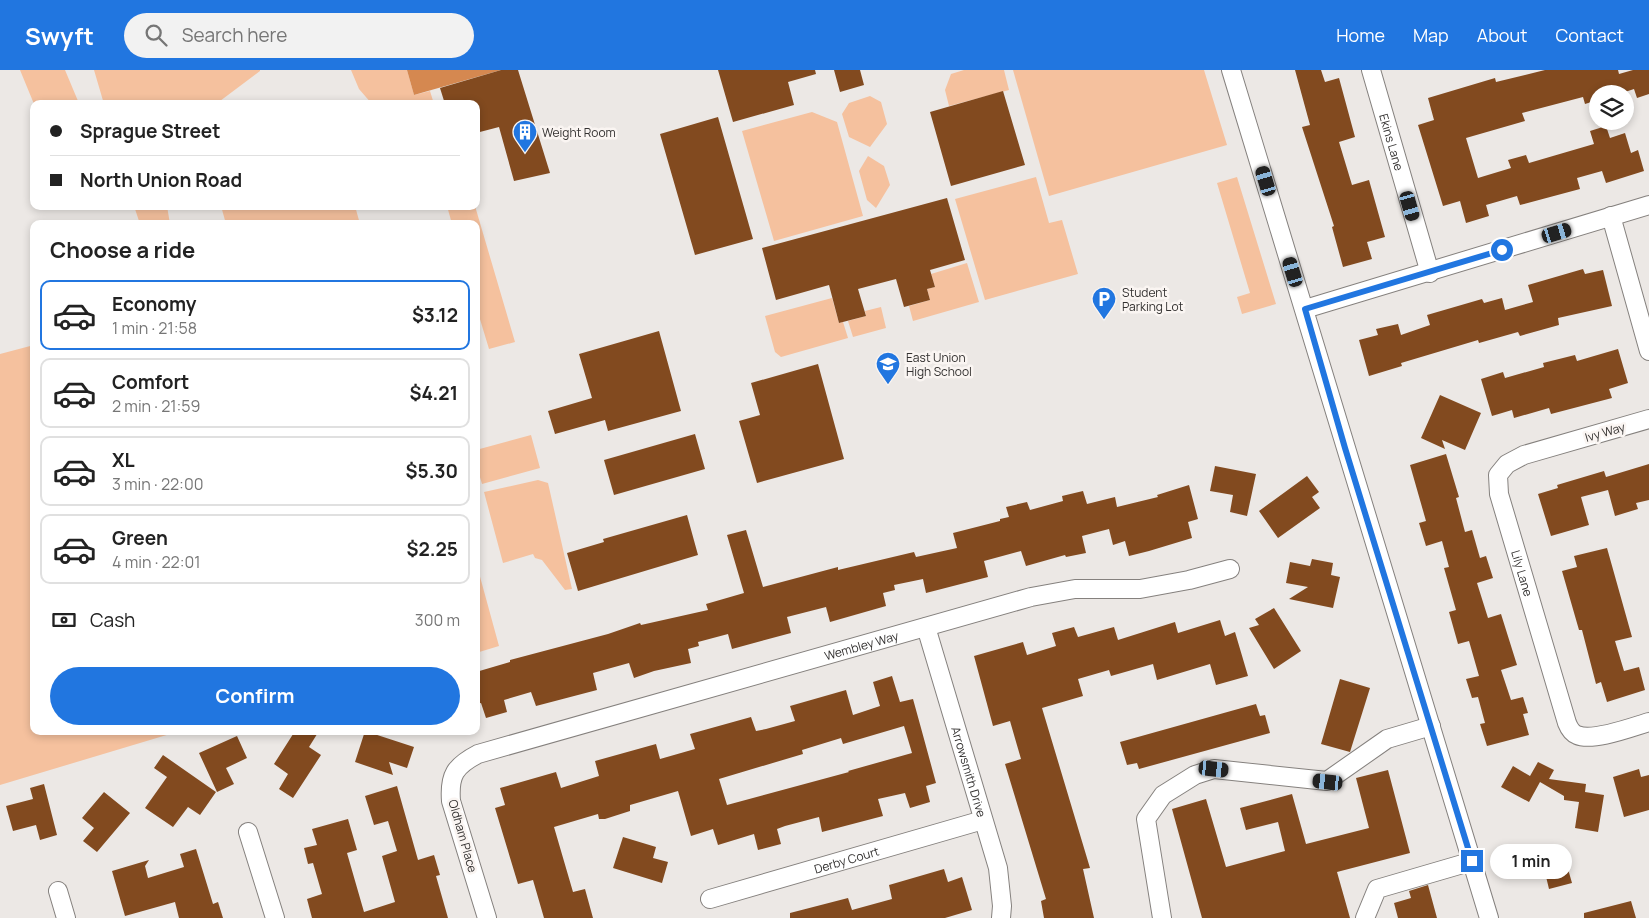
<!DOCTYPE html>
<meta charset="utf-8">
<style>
:root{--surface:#fff;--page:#f2f2f2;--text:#222;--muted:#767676;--line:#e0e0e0;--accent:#2176e0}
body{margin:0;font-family:Manrope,sans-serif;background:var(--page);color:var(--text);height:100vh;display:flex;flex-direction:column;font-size:19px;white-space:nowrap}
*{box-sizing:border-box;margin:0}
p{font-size:16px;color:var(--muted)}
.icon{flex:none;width:28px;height:28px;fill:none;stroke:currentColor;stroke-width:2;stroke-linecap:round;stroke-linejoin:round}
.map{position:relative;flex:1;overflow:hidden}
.sheet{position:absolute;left:30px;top:150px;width:450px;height:515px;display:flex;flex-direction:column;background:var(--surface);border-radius:10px;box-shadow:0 2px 8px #0003}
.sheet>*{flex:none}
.guide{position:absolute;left:30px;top:30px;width:450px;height:110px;border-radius:10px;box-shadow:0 2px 8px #0003;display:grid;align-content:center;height:110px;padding:0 20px;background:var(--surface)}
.fabs{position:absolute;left:1589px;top:15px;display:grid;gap:10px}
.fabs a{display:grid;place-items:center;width:45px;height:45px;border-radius:50%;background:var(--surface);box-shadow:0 2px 8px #0003;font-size:25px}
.end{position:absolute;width:22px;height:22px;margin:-11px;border:6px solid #2176e0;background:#fff;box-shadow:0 0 0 2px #fff}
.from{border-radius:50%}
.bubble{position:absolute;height:35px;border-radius:18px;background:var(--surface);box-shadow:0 2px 8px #0003;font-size:16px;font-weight:700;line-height:35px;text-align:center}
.car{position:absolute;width:15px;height:30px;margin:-15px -8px;border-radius:6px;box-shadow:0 0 4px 1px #0007;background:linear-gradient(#222 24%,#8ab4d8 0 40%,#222 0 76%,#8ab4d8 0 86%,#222 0)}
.guide b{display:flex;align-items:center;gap:18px;height:48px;font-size:19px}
.guide b+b{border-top:1px solid var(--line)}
.guide i{width:12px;height:12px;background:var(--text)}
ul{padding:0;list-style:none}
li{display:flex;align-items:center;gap:15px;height:70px;margin:0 10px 8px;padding:0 10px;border:2px solid var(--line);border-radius:10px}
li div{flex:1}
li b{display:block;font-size:19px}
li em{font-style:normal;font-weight:700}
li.selected{border-color:var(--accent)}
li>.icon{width:45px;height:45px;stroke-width:1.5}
h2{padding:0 20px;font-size:22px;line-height:60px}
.pay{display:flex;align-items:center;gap:12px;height:55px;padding:0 20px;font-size:19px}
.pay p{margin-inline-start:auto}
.cta{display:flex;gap:10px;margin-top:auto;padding:10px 20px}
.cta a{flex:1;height:58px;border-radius:30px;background:var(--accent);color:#fff;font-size:20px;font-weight:700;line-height:58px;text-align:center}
header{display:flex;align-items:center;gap:30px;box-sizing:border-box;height:70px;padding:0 25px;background:var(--accent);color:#fff}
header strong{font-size:24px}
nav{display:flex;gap:28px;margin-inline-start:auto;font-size:18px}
.search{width:350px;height:45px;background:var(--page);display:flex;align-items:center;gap:12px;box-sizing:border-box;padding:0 18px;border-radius:28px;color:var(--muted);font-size:19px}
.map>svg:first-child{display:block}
.green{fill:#f5c19e}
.water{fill:#d58850}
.building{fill:#824a1f;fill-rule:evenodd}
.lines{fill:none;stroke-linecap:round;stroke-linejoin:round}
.minor-casing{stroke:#85817e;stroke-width:20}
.minor{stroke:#fff;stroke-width:18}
.route{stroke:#2176e0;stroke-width:6}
.labels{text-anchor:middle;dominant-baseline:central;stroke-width:5;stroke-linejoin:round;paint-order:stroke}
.poi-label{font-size:12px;fill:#333130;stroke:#faf5f2;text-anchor:start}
.street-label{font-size:12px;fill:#333130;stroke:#faf5f2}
</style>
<header>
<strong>Swyft</strong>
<div class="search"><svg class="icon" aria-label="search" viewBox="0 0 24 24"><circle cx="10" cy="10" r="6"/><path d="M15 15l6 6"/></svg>Search here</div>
<nav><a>Home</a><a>Map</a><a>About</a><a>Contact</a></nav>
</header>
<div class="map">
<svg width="1649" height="848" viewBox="0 0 1649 848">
<rect width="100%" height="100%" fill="#ece8e5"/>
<path class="green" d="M 20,0 L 65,0 L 78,31 L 71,34 L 34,34 Z
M 94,0 L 260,0 L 260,1 L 216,34 L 104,34 Z
M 351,0 L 407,0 L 414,25 L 430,21 L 434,34 L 372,34 L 359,19 Z
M 964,0 L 1004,0 L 1009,20 L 949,36 L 945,20 L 951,4 Z
M 1013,0 L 1204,0 L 1227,75 L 1049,126 Z
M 870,26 L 881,32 L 887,54 L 870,77 L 849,67 L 842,44 L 849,33 Z
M 812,42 L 837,52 L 863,146 L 774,171 L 742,61 Z
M 868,86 L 884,96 L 890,115 L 876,138 L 867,130 L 859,101 Z
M 1036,107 L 1049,153 L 1062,150 L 1078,204 L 985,230 L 955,129 Z
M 1237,107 L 1276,234 L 1242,244 L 1237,227 L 1250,223 L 1217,113 Z
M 134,136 L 167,136 L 170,154 L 140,154 Z
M 221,136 L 355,136 L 360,154 L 226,154 Z
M 447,136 L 475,136 L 515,272 L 489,279 L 476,236 L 476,154 L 452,154 Z
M 967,193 L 979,232 L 913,251 L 909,236 L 930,230 L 927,219 L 935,217 L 931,204 Z
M 832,228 L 839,253 L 843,252 L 848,268 L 781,287 L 775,282 L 765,246 Z
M 881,237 L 886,258 L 853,267 L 848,251 L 866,246 L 865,241 Z
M 34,275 L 34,661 L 180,661 L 0,715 L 0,284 Z
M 531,365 L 540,398 L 482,414 L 476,394 L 476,380 Z
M 538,410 L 548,413 L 572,519 L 565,520 L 542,490 L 535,488 L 533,484 L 503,493 L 484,422 Z
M 476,492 L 499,576 L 476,583 Z"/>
<path class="water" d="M 407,0 L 501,0 L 414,25 Z"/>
<path class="building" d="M 501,0 L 518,0 L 550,103 L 514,111 L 499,57 L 476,63 L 476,34 L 445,34 L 440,18 Z
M 718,0 L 815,0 L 816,4 L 788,12 L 794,35 L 733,52 Z
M 834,0 L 860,0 L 864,15 L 840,22 Z
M 1295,0 L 1321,0 L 1325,12 L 1339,8 L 1355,67 L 1339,72 L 1352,115 L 1369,110 L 1385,167 L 1367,172 L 1372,189 L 1343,197 L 1332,157 L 1334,156 L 1302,57 L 1310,55 Z
M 1545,0 L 1618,0 L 1619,4 L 1633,0 L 1649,0 L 1649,24 L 1637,28 L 1634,19 L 1619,24 L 1598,24 L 1598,30 L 1585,34 L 1583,27 L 1522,43 L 1525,51 L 1466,68 L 1478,108 L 1511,98 L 1508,90 L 1526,85 L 1529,93 L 1594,74 L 1590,61 L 1606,56 L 1610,68 L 1625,63 L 1631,83 L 1638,80 L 1644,101 L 1606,113 L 1602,101 L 1577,108 L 1580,119 L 1520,135 L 1517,126 L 1486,135 L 1489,146 L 1466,153 L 1460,131 L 1443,136 L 1418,55 L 1434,50 L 1428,28 L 1495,8 L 1496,12 Z
M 1003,21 L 1025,95 L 951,116 L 930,42 Z
M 718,47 L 753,169 L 695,185 L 660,64 Z
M 947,128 L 965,190 L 930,200 L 935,217 L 927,219 L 930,230 L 904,237 L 896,209 L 858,219 L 866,246 L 839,253 L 829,215 L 776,230 L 762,178 Z
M 1583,199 L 1585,204 L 1603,200 L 1612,236 L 1558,248 L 1559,255 L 1520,266 L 1518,262 L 1479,273 L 1478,270 L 1401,293 L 1402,296 L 1369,306 L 1359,270 L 1378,265 L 1376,259 L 1398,254 L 1401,265 L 1430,255 L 1427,245 L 1482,229 L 1484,233 L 1502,228 L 1505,240 L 1533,232 L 1528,215 Z
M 659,261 L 681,341 L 608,361 L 605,350 L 555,364 L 548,341 L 592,328 L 579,284 Z
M 1618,279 L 1628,313 L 1609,319 L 1612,328 L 1551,344 L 1549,338 L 1514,348 L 1512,340 L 1492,346 L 1481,309 L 1503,302 L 1505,308 L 1544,297 L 1543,293 L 1575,285 L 1577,291 Z
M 818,294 L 844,389 L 757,413 L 739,351 L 760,345 L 751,313 Z
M 1440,325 L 1481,343 L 1465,380 L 1442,370 L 1445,379 L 1421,368 Z
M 695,364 L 705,399 L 614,425 L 604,390 Z
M 1446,384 L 1459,427 L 1456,428 L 1465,462 L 1472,460 L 1480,488 L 1486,486 L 1493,508 L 1477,513 L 1488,548 L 1501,544 L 1517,595 L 1501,600 L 1511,630 L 1523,627 L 1528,643 L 1523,644 L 1529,665 L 1487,676 L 1480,654 L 1485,653 L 1478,627 L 1472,628 L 1466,609 L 1479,606 L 1469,571 L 1458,574 L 1449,542 L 1456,540 L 1444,498 L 1449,497 L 1442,471 L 1426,476 L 1419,453 L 1426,451 L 1410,395 Z
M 1649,394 L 1649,430 L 1636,433 L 1638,439 L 1615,446 L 1608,420 L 1581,427 L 1589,455 L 1551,466 L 1538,424 L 1558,418 L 1557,415 L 1604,401 L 1606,407 Z
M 1215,396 L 1256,404 L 1247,446 L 1230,442 L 1233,425 L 1210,421 Z
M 1307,406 L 1319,422 L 1312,427 L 1320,438 L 1278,468 L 1259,441 Z
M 1189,415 L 1198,449 L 1188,452 L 1192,468 L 1149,481 L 1129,486 L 1125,471 L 1113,475 L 1109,459 L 1082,466 L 1086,483 L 1066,487 L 1065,485 L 1026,496 L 1021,481 L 984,491 L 988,507 L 926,523 L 923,509 L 894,515 L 895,520 L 883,523 L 886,536 L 830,552 L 826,537 L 787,547 L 791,563 L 732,579 L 728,564 L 698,572 L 699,576 L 688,579 L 691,593 L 654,601 L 634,608 L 629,593 L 593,603 L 597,620 L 536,636 L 531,622 L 504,630 L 507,642 L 486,648 L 481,633 L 476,634 L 476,602 L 510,592 L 510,590 L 608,564 L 640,553 L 641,555 L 708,540 L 706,534 L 744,523 L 727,465 L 746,460 L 763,517 L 838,497 L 838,500 L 914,482 L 916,487 L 957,478 L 953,463 L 1000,451 L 1000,449 L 1009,447 L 1006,437 L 1027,432 L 1030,440 L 1063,431 L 1062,426 L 1083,421 L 1087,434 L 1115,427 L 1117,437 L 1158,427 L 1157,425 Z
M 687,445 L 698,485 L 578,521 L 567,483 L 604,472 L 603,469 Z
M 1607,478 L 1632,567 L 1615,571 L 1624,601 L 1639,597 L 1645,620 L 1607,632 L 1601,612 L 1596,614 L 1582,560 L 1579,560 L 1562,501 L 1577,497 L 1574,486 Z
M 1312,489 L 1333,493 L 1331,505 L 1340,507 L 1333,538 L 1289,529 L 1308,517 L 1286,513 L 1290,492 L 1310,496 Z
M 1274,538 L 1301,581 L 1274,599 L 1249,558 L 1259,555 L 1255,549 Z
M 1220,550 L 1225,566 L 1235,562 L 1248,606 L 1216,615 L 1210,594 L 1157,610 L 1153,594 L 1111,606 L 1109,600 L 1078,609 L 1083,626 L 1042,638 L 1090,798 L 1083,799 L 1094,848 L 1044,848 L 1041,831 L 1046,829 L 1005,694 L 1021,689 L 1010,651 L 993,656 L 974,586 L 1023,572 L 1027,585 L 1056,576 L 1052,563 L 1074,557 L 1078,567 L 1114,557 L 1118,570 L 1175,552 L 1178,563 Z
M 892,606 L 900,632 L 913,629 L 921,658 L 936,713 L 926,716 L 930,732 L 910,738 L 905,723 L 878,729 L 883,746 L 822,762 L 819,747 L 785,756 L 777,759 L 781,774 L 758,780 L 754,764 L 718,775 L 713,759 L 691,766 L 678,721 L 630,735 L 630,741 L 605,749 L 599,749 L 598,744 L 554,757 L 573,822 L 585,819 L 593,848 L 544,848 L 533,810 L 518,814 L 495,738 L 505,735 L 500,718 L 556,702 L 561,718 L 599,706 L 595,691 L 656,674 L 660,689 L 695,679 L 690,664 L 751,647 L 756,661 L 766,659 L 795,651 L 790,636 L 846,620 L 853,645 L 880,636 L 873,612 ZM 904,656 L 912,683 L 848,701 L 849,702 L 727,735 L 719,709 L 803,684 L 802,680 L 841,668 L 843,674 Z
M 1340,609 L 1370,618 L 1350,682 L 1321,674 Z
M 1256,634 L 1260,646 L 1265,645 L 1270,663 L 1139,699 L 1137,693 L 1127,695 L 1120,672 Z
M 295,661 L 319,661 L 309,677 L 321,685 L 293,728 L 279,719 L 288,704 L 274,694 Z
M 365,661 L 414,677 L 407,698 L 389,692 L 393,705 L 355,692 Z
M 237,666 L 247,688 L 226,698 L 234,714 L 217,722 L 199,683 Z
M 163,685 L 216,722 L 200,745 L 188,737 L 173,757 L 145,738 L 167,707 L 154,698 Z
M 1538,692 L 1554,700 L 1549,709 L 1586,714 L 1585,722 L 1604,725 L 1598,762 L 1575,758 L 1579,732 L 1564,730 L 1564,726 L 1540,712 L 1529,732 L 1501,717 L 1513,696 L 1530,706 Z
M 1639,699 L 1641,707 L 1649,705 L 1649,740 L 1624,747 L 1613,707 Z
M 1388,700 L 1410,783 L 1337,802 L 1350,848 L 1202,848 L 1172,739 L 1206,729 L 1226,797 L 1285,781 L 1278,752 L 1246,760 L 1240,738 L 1292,724 L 1306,774 L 1369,758 L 1356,708 Z
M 44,714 L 57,765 L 40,770 L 36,755 L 13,761 L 6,736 L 33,729 L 30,718 Z
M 397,716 L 418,790 L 434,785 L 440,805 L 436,806 L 448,848 L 312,848 L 307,829 L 322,824 L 313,793 L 308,794 L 304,778 L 317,775 L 312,759 L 348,749 L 357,780 L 347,783 L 364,842 L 395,832 L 382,786 L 397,781 L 388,751 L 374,755 L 365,726 Z
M 104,722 L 130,743 L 97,782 L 83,771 L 94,758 L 82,748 Z
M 623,767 L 656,777 L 653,788 L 668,792 L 662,813 L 613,798 Z
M 196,779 L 213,834 L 218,832 L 223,848 L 179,848 L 175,832 L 125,846 L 112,801 L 149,790 L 145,796 L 148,808 L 184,797 L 180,784 Z
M 1564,785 L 1572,813 L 1549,819 L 1542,790 Z
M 944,799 L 948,812 L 962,807 L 972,840 L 945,848 L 790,848 L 790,843 L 848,828 L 852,840 L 892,829 L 889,815 Z
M 1428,815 L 1437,848 L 1398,848 L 1394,833 L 1411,828 L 1409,821 Z
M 1631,831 L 1636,848 L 1584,848 L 1584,843 Z"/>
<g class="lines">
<defs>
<g id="minor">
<path d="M 1231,0 L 1489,848"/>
<path id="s1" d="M 1371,0 L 1430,203"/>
<path d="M 1611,146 L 1649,281"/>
<path d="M 1305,239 L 1649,135"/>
<path id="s2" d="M 1649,349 L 1524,385 L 1507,394 L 1498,405 L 1499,424 L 1567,653 C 1569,658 1572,663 1577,665 C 1593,672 1632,657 1649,652"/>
<path id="s3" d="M 926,557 L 998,798 L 1002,836 L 1001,848"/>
<path d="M 248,762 L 275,848"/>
<path d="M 58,821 L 66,848"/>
<path id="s4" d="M 710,829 L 983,750"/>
<path id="s5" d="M 487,848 L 451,731 C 449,705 455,696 478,684 L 1031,527 L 1075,519 L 1140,519 L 1189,510 L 1230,499"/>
<path d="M 1162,848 L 1146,749 L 1163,725 L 1195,705 L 1214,699 L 1327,711 L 1387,669 L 1431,656"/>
<path d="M 1365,848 L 1377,819 L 1473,791"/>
</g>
</defs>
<use href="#minor" class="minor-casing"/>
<use href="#minor" class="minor"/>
</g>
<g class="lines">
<path class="route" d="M 1472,791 L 1345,378 L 1305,239 L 1502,180"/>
</g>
<defs>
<symbol id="building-pin" viewBox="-11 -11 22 30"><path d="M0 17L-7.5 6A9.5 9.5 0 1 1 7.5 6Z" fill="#2176e0" stroke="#faf5f2"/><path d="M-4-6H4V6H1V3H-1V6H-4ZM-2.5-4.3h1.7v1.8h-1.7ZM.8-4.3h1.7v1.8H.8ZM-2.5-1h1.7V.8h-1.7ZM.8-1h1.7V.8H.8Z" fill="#fff"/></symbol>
<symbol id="parking-pin" viewBox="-11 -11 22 30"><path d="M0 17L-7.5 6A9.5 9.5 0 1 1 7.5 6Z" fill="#2176e0" stroke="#faf5f2"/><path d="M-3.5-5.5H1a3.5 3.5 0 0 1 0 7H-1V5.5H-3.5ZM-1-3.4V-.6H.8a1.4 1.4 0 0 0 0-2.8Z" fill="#fff"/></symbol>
<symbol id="school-pin" viewBox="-11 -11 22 30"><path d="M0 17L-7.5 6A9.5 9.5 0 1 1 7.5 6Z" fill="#2176e0" stroke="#faf5f2"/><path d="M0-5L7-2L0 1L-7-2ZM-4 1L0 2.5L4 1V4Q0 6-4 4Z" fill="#fff"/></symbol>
</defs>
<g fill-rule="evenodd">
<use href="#building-pin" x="511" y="48" width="28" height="38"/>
<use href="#parking-pin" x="1090" y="215" width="28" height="38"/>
<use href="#school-pin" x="874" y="280" width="28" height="38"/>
</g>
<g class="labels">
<g class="poi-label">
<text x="542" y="62">Weight Room</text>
<text x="1122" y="222">Student<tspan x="1122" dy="14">Parking Lot</tspan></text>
<text x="906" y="287">East Union<tspan x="906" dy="14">High School</tspan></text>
</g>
<g class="street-label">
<text stroke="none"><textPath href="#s1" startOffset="75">Ekins Lane</textPath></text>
<text transform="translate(1605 362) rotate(-16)">Ivy Way</text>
<text stroke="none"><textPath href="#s2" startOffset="265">Lily Lane</textPath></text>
<text stroke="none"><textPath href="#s5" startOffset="580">Wembley Way</textPath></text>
<text stroke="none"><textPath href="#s3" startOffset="151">Arrowsmith Drive</textPath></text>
<text transform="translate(463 766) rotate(74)">Oldham Place</text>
<text stroke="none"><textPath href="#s4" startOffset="142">Derby Court</textPath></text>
</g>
</g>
</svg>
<div class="fabs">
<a><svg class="icon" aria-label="layers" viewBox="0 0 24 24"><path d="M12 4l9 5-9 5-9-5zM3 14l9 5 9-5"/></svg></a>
</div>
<i class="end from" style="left:1502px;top:180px"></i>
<i class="end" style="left:1472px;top:791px"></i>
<div class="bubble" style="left:1490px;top:774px;width:82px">1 min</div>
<i class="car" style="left:1266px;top:111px;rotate:343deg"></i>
<i class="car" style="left:1410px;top:136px;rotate:164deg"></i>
<i class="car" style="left:1557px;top:163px;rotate:73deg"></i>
<i class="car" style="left:1293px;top:202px;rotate:343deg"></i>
<i class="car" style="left:1214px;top:699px;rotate:96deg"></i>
<i class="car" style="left:1328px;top:712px;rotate:276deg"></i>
<div class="guide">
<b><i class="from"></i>Sprague Street</b>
<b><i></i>North Union Road</b>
</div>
<section class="sheet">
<h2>Choose a ride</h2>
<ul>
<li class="selected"><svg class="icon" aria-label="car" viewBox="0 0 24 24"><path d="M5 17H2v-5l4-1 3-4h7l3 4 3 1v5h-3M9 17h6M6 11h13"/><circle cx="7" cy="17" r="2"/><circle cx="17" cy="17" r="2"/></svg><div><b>Economy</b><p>1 min · 21:58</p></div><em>$3.12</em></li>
<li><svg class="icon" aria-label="car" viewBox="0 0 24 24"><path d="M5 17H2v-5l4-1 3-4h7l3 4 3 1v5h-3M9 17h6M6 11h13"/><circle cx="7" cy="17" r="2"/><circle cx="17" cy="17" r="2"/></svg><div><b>Comfort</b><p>2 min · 21:59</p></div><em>$4.21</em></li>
<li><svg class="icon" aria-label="car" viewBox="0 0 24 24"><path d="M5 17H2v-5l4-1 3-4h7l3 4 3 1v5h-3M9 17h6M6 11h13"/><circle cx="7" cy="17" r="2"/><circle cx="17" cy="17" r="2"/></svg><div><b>XL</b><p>3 min · 22:00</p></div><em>$5.30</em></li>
<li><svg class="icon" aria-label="car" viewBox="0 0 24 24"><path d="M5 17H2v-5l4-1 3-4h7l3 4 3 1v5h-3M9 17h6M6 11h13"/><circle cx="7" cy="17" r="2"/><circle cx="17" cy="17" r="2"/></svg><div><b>Green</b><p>4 min · 22:01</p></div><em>$2.25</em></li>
</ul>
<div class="pay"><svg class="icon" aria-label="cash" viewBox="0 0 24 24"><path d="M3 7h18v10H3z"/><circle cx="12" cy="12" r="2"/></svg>Cash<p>300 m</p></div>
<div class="cta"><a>Confirm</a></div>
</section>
</div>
